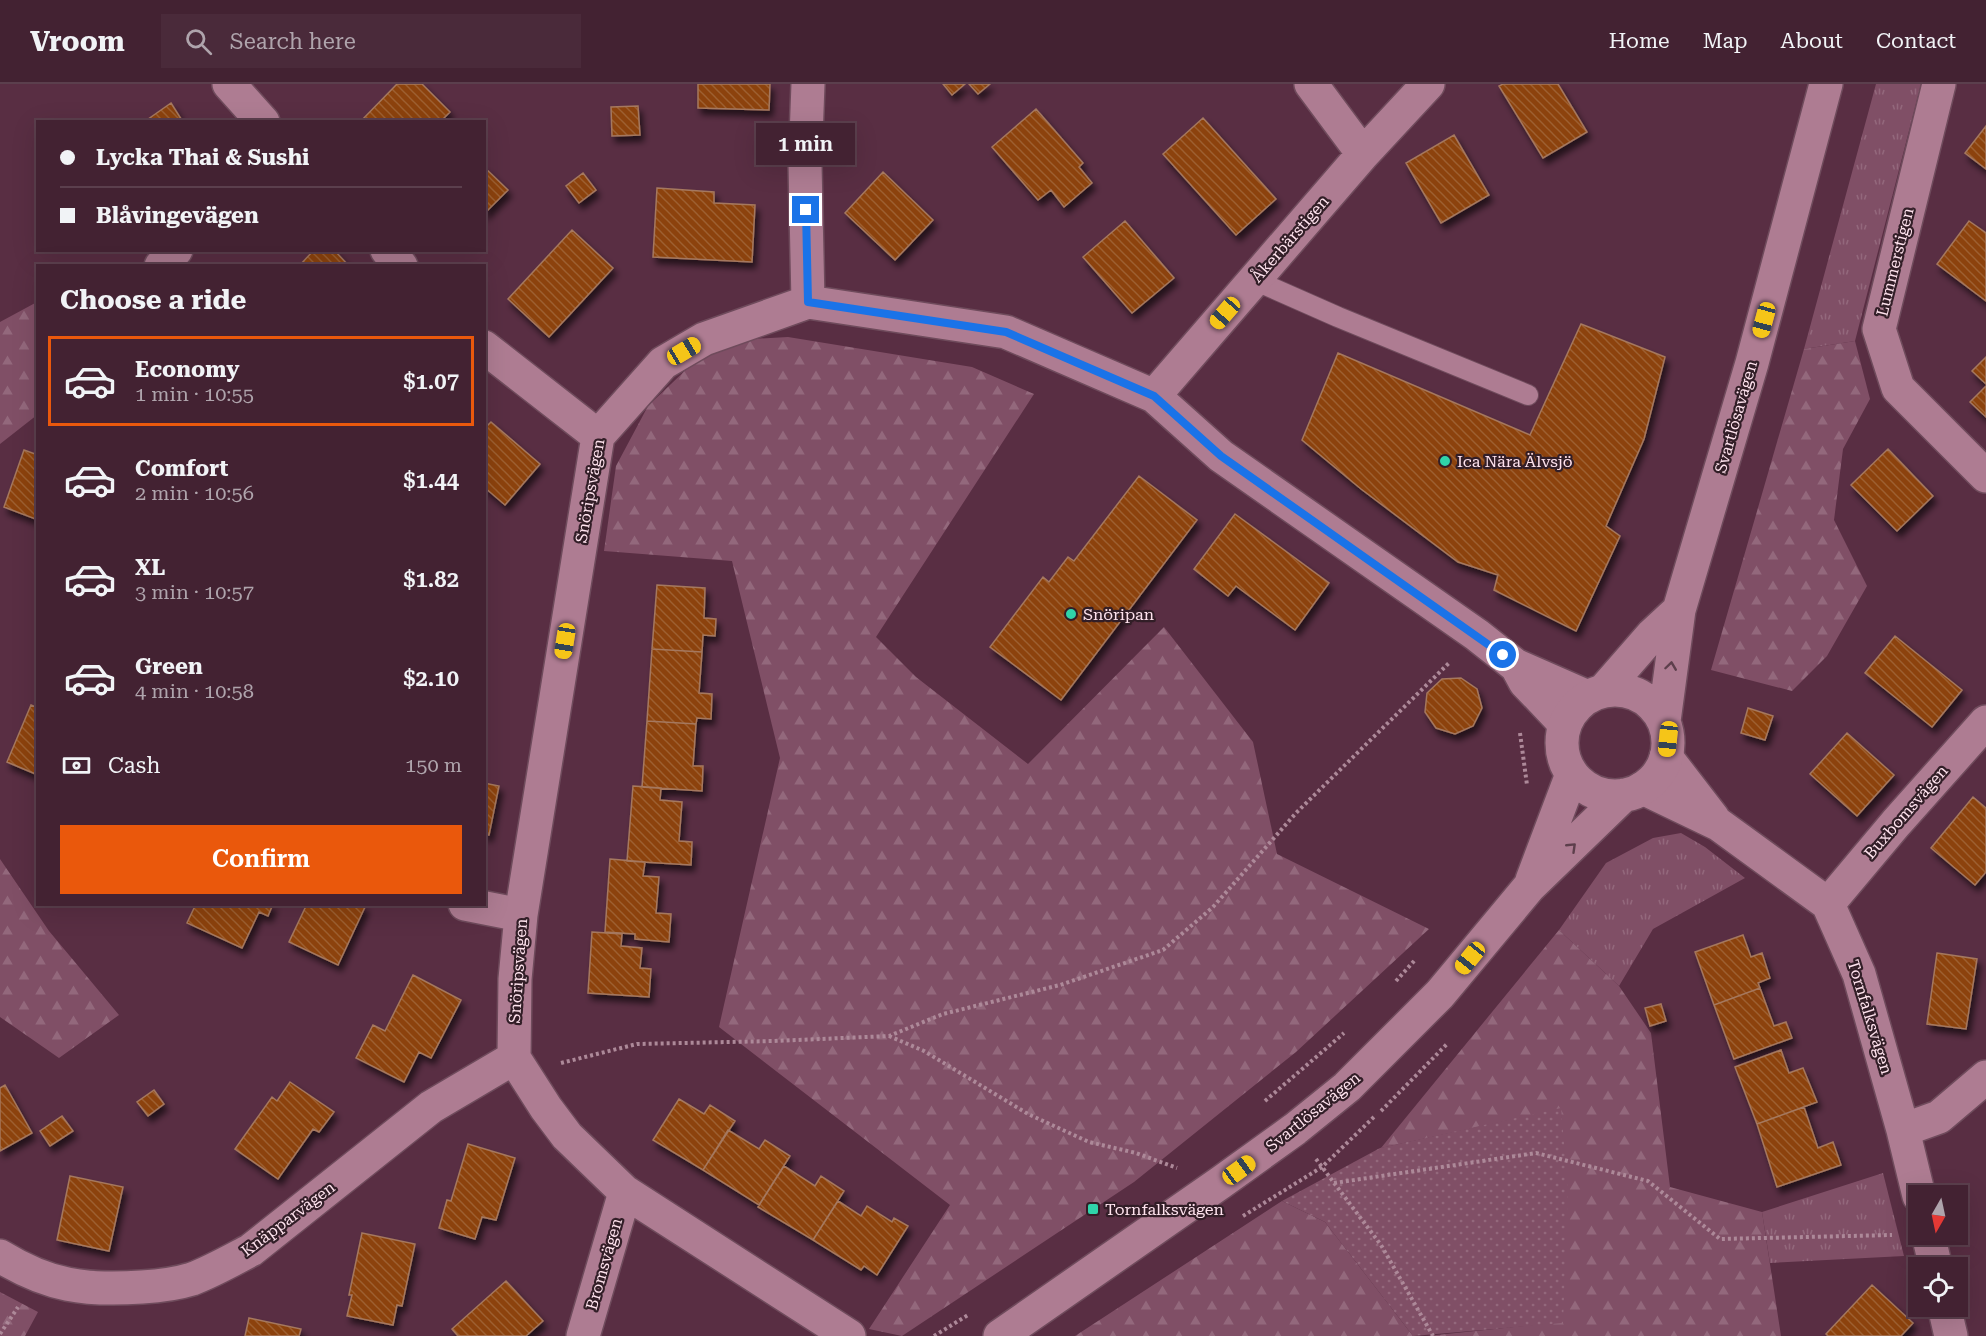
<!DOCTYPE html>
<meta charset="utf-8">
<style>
:root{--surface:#432232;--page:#4a2a3a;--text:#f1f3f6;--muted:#afa4ac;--line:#5b3f4d;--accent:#ea580c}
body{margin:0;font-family:"Roboto Serif",serif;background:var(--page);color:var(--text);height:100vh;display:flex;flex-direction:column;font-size:22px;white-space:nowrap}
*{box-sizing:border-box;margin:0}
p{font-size:20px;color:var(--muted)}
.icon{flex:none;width:33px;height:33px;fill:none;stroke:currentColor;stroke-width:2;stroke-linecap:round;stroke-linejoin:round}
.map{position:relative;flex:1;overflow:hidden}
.sheet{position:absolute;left:36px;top:180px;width:450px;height:642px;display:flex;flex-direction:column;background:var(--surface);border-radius:0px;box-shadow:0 6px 24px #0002,0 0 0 2px var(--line)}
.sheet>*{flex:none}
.guide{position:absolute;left:36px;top:36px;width:450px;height:132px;border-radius:0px;box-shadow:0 6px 24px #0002,0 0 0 2px var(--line);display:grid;align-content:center;height:132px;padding:0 24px;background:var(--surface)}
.needle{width:39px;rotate:189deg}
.buttons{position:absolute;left:1908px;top:1101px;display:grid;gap:12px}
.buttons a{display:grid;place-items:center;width:60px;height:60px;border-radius:0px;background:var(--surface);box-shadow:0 6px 24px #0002,0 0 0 2px var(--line);font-size:30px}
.end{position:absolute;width:27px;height:27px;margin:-14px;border:8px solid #1a73e8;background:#fff;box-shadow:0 0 0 3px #fff}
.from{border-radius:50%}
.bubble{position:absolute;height:42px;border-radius:0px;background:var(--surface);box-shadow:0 6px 24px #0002,0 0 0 2px var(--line);font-size:20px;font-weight:600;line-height:42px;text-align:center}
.car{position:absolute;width:18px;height:36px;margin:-18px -9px;border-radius:8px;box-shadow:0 0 4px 2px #0007;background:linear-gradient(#f5c518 24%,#345 0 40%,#f5c518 0 76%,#345 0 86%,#f5c518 0)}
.guide b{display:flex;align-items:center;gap:21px;height:57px;font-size:22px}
.guide b+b{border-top:2px solid var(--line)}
.guide i{width:15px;height:15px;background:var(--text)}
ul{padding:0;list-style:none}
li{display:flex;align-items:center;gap:18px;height:90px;margin:0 12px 9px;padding:0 12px;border:3px solid transparent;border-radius:0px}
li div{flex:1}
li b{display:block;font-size:22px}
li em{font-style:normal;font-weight:600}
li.active{border-color:var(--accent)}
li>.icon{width:54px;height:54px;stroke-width:1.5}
h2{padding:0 24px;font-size:27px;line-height:72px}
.pay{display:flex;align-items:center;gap:15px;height:66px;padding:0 24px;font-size:22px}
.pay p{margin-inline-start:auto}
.button{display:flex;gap:12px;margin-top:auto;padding:12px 24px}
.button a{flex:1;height:69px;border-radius:0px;background:var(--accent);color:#fff;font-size:24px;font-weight:600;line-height:69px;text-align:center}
header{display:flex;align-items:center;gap:36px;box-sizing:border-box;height:84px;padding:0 30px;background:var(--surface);border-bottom:2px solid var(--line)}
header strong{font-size:28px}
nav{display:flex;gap:33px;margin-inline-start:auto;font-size:21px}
.search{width:420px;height:54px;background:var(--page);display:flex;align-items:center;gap:15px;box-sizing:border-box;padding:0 21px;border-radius:0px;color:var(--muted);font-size:22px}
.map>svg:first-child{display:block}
.grass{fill:url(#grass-tufts)}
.forest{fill:url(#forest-firs)}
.park{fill:url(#park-dots)}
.building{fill:url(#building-back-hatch);stroke:#a5785e;stroke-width:1.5;filter:url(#shadow)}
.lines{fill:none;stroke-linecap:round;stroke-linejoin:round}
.lane-casing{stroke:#6f4b5c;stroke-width:22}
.street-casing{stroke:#6f4b5c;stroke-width:36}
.secondary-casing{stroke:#6f4b5c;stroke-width:36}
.path{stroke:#ad8999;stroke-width:4;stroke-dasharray:3 3;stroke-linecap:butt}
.lane{stroke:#ae7c92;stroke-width:20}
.street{stroke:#ae7c92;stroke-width:33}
.secondary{stroke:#ae7c92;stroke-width:33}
.oneway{stroke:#5d3f4c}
.route{stroke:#1a73e8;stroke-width:8}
.poi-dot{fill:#2fd4aa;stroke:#321e27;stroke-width:2}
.labels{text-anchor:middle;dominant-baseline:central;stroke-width:4.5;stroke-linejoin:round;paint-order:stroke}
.street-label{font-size:16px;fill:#ffe3ee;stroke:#321e27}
.poi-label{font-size:16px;fill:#ffe3ee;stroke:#321e27;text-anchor:start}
</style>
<header>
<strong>Vroom</strong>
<div class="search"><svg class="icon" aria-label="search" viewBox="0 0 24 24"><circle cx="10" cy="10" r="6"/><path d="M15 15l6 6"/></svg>Search here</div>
<nav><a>Home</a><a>Map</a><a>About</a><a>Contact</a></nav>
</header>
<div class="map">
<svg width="1986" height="1252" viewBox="0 0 1986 1252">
<defs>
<pattern id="grass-tufts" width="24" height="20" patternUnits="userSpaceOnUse" patternTransform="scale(1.5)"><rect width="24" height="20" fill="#804f66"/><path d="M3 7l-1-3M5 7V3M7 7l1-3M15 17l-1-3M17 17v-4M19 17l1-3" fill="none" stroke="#93687c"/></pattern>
<pattern id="forest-firs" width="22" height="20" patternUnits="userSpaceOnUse" patternTransform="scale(1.5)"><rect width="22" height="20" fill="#804f66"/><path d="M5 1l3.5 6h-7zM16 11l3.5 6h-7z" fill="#93687c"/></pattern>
<pattern id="park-dots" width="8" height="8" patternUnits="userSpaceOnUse" patternTransform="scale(1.5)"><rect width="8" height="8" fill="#804f66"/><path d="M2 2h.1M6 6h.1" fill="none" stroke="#93687c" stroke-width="1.8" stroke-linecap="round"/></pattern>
<pattern id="building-back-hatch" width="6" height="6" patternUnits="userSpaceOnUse" patternTransform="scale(1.5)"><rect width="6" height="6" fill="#8c430c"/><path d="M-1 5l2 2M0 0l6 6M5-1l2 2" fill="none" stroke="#9d5e30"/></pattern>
<filter id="shadow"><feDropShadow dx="3.5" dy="6" stdDeviation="3" flood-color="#0009"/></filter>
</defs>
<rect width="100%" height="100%" fill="#592e43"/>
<path class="grass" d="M 1876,0 L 1921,0 L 1855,257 L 1804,265 Z
M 1681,749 L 1705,763 L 1745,794 L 1653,845 L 1619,902 L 1559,846 L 1606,779 L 1653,754 Z
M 1883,1089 L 1904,1172 L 1770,1179 L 1762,1128 Z"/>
<path class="forest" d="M 37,218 L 37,331 L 0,360 L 0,238 Z
M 788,253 L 972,283 L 1034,310 L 876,553 L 916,593 L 1028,680 L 1164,543 L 1253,658 L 1277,770 L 1429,845 L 1296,968 L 1134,1098 L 902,1252 L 869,1245 L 950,1121 L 719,943 L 780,674 L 732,477 L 604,467 L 616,382 L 648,322 L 716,257 Z
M 1855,257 L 1870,315 L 1843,365 L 1834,436 L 1867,502 L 1827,572 L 1792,607 L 1711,586 L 1804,265 Z
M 0,775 L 49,847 L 119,931 L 59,974 L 0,933 Z
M 1559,846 L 1619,902 L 1651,949 L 1670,1103 L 1762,1128 L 1781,1252 L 1427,1252 L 1563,1238 L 1561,1025 L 1381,1064 Z
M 1282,1117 L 1325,1138 L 1413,1252 L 1075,1252 Z
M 0,1208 L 38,1228 L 25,1252 L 0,1252 Z"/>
<path class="park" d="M 1561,1024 L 1568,1106 L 1563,1239 L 1413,1252 L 1325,1138 L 1282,1117 L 1380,1064 Z"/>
<path class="building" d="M 397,0 L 422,0 L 450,28 L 440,38 L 360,38 Z
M 698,0 L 770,0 L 769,26 L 698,24 Z
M 943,0 L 965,0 L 952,11 Z
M 969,0 L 990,0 L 978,10 Z
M 1503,0 L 1558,0 L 1587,48 L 1543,74 L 1499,2 Z
M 171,19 L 183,38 L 144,38 Z
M 638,22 L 640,51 L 612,52 L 611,23 Z
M 1036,25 L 1083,79 L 1079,83 L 1092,99 L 1064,123 L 1051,106 L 1038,116 L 992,63 Z
M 1203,34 L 1276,115 L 1236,151 L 1163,70 Z
M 1986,42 L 1986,85 L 1965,69 Z
M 1454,51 L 1489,111 L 1441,139 L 1406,79 Z
M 484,83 L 508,106 L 484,130 Z
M 883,88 L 933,136 L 895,176 L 845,129 Z
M 583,89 L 596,106 L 579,119 L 566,102 Z
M 657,104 L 714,108 L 714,119 L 755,121 L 752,178 L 653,173 Z
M 1125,137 L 1174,194 L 1132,229 L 1083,173 Z
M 1969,137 L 1986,149 L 1986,217 L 1937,180 Z
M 572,146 L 613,184 L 549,253 L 508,215 Z
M 314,166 L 334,166 L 349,182 L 299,182 Z
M 1581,240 L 1665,273 L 1644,355 L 1606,442 L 1620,452 L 1576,547 L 1494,506 L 1498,491 L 1458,478 L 1361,405 L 1302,356 L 1338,269 L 1530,351 Z
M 1986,273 L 1986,300 L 1972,287 Z
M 1986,302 L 1986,333 L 1970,318 Z
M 491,338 L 540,380 L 505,421 L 484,403 L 484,345 Z
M 1888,365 L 1933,412 L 1897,447 L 1851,401 Z
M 24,366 L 38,371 L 38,436 L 4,423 Z
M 1139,392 L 1197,436 L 1061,616 L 990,563 L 1043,493 L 1049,498 L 1068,473 L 1074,477 Z
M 1235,430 L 1329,499 L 1295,546 L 1236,502 L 1228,512 L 1194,485 Z
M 657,501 L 705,504 L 704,534 L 716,535 L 715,552 L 703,551 L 702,568 L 652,565 Z
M 1895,552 L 1962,606 L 1932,643 L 1865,589 Z
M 652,565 L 702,568 L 699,609 L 712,610 L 711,635 L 697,634 L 696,640 L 647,637 Z
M 1461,594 L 1477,605 L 1482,624 L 1473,642 L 1455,650 L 1436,644 L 1425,628 L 1427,609 L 1442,595 Z
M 31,621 L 38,624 L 38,691 L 7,678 Z
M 1748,624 L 1773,632 L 1765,656 L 1741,649 Z
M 647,637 L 696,640 L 693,682 L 703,682 L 702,707 L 642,703 Z
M 1847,649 L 1894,691 L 1857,732 L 1810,690 Z
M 484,699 L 499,702 L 489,751 L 484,751 Z
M 633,702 L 661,704 L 660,716 L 682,718 L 679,757 L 692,758 L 691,781 L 627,777 Z
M 1973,713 L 1986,724 L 1986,788 L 1975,801 L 1931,764 Z
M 610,775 L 645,778 L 643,792 L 659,793 L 656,829 L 671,830 L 669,858 L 635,855 L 635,850 L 605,848 Z
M 196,820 L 273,820 L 268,832 L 259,828 L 242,864 L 187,839 Z
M 307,820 L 361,820 L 365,823 L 338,881 L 289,858 Z
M 592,848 L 622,850 L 621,862 L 642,864 L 640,884 L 651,885 L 649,913 L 588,909 Z
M 1743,851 L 1751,873 L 1762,869 L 1770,894 L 1758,899 L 1760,904 L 1714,921 L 1695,868 Z
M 1937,869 L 1977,875 L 1966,945 L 1927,940 Z
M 413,891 L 461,916 L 431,974 L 419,968 L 404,998 L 356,974 L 373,941 L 385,947 Z
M 1760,904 L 1774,942 L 1786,938 L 1792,954 L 1734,975 L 1714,921 Z
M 1661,920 L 1666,937 L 1650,942 L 1645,924 Z
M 1781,966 L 1789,989 L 1803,984 L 1817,1018 L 1757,1040 L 1735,983 Z
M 290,998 L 334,1028 L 319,1048 L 313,1045 L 278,1095 L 235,1065 L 272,1013 L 277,1017 Z
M 5,1001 L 32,1049 L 0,1067 L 0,1004 Z
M 154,1006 L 164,1020 L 148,1032 L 137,1018 Z
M 679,1015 L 704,1030 L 710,1021 L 735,1037 L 703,1086 L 653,1056 Z
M 1804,1023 L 1818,1064 L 1833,1058 L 1841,1081 L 1777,1103 L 1757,1040 Z
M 62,1032 L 73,1047 L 50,1062 L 40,1047 Z
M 728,1046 L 759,1065 L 765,1056 L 790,1072 L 759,1121 L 703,1086 Z
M 468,1060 L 515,1074 L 496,1136 L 482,1133 L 475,1155 L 439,1144 L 447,1116 L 451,1117 Z
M 784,1082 L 815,1102 L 821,1092 L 844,1107 L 813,1156 L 758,1123 Z
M 70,1092 L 123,1103 L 109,1167 L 57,1156 Z
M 838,1117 L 861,1132 L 867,1122 L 892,1138 L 894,1134 L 908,1142 L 877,1191 L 864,1182 L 861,1186 L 813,1156 Z
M 362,1149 L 415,1160 L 402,1222 L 397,1221 L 393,1241 L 347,1232 L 352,1211 L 349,1211 Z
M 506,1197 L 543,1237 L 526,1252 L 458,1252 L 452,1245 Z
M 1872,1201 L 1913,1239 L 1901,1252 L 1828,1252 L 1826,1250 Z
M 249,1234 L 301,1245 L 299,1252 L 245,1252 Z"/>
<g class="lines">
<defs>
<path id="lane" d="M 1254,196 L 1338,233 L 1528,311"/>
<path id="street" d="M 229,0 L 263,38
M 1311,0 L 1363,70
M 1939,0 L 1879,245 L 1898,304 L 1986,392
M 387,166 L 401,182
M 161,182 L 176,166
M 808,218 L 805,80 L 808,0
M 484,263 L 598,352
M 1154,312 L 1363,70 L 1428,0
M 1518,585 L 1525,598 L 1565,640
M 1666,673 L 1713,734
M 1643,704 L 1718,740 L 1828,820 L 1859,890 L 1903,1046 L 1919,1112
M 465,820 L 521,831
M 1828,820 L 1896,739 L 1986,638
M 1903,1046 L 1939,1033 L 1986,993
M 1928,1150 L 1936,1184
M 0,1172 C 49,1202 85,1207 142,1203 C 159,1202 176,1200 192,1195 C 213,1187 232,1176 251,1166 L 431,1023 L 514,974
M 1944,1222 L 1951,1252
M 583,1252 L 625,1108
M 849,1252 L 625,1108 L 567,1052 L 546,1024 L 514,974 L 515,895 L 521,831 L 598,352 L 663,279 L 704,255 L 808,218 L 1006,248 L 1154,312 L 1221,372 L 1477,551 L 1515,581 L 1588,613"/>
<path id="secondary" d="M 1604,606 L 1652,551 L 1679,526
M1562 659a53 53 0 1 1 106 0a53 53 0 1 1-106 0Z
M 1664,637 L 1679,526 L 1752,279 L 1826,0
M 1532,796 L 1572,690
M 1000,1252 L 1220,1099 L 1295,1045 L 1347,1003 L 1440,910 L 1529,803 L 1624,711"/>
</defs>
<use href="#lane" class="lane-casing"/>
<use href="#street" class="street-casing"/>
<use href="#secondary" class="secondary-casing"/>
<path class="path" d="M 1520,649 L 1527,701
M 1396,897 L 1415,876
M 889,952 L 924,967 L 1028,1030 L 1089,1058 L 1136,1069 L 1177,1084
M 561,979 L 637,960 L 774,957 L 889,952 L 943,930 L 1060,901 L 1163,866 L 1213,823 L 1296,729 L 1450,578
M 1265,1017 L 1344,949
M 1381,1027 L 1447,960
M 1316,1075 L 1381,1161 L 1433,1252
M 1334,1099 L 1536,1069 L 1648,1097 L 1720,1155 L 1892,1151
M 1243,1132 L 1322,1083 L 1375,1032
M 0,1250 L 18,1223
M 934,1252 L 968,1231"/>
<use href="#lane" class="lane"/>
<use href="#street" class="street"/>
<use href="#secondary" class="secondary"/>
</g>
<defs><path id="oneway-chevron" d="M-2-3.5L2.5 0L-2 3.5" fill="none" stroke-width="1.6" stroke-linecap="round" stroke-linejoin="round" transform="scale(1.5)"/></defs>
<g class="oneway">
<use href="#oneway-chevron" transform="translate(1671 582) rotate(-82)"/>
<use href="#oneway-chevron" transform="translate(1572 763) rotate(-44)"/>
</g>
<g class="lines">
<path class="route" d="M 806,126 L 808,218 L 1006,248 L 1154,312 L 1221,372 L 1503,571"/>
</g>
<g class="poi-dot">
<circle cx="1445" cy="377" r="6"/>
<circle cx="1071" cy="530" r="6"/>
<rect x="1087" y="1119" width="12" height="12" rx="3"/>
</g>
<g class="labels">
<g class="street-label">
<text transform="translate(1290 155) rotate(-49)">Åkerbärstigen</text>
<text transform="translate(1895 178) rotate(-76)">Lummerstigen</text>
<text transform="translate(1736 333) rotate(-74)">Svartlösavägen</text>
<text transform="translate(590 407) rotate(-80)">Snöripsvägen</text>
<text transform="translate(1906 728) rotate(-49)">Buxbomsvägen</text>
<text transform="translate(518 887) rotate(-86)">Snöripsvägen</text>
<text transform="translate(1870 933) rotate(73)">Tornfalksvägen</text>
<text transform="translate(1313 1028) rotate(-39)">Svartlösavägen</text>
<text transform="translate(288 1135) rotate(-37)">Knäpparvägen</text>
<text transform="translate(604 1180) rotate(-74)">Bromsvägen</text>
</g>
<g class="poi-label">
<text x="1457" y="377">Ica Nära Älvsjö</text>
<text x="1083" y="530">Snöripan</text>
<text x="1105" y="1125">Tornfalksvägen</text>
</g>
</g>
</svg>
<div class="buttons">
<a><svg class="needle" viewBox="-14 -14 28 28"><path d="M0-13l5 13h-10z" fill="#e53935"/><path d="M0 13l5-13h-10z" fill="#afa4ac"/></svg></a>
<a><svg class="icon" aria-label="locate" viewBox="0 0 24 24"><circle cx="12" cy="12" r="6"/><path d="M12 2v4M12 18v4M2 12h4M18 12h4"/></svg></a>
</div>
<i class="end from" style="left:1503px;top:571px"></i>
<i class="end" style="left:806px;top:126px"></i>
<div class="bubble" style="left:756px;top:39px;width:99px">1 min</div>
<i class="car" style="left:1225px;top:229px;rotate:221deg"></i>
<i class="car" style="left:1764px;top:236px;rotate:195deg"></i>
<i class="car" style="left:684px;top:267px;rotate:59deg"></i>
<i class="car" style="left:565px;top:557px;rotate:189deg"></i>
<i class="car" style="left:1668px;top:655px;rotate:186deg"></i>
<i class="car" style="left:1470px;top:874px;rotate:219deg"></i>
<i class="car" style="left:1239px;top:1086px;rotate:54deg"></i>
<div class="guide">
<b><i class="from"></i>Lycka Thai &amp; Sushi</b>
<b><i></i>Blåvingevägen</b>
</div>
<section class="sheet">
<h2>Choose a ride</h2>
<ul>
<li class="active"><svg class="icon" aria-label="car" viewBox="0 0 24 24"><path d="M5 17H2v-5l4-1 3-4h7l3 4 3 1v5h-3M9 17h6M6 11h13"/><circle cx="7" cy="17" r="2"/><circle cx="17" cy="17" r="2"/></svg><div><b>Economy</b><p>1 min · 10:55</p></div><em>$1.07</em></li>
<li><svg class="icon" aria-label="car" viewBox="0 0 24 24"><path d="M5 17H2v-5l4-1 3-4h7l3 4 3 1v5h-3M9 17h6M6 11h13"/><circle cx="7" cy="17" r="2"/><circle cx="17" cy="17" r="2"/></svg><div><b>Comfort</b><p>2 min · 10:56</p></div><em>$1.44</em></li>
<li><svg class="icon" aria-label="car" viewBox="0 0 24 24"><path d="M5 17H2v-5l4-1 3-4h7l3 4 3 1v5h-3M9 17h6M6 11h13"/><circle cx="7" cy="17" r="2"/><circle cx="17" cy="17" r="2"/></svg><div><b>XL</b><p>3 min · 10:57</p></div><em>$1.82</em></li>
<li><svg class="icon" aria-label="car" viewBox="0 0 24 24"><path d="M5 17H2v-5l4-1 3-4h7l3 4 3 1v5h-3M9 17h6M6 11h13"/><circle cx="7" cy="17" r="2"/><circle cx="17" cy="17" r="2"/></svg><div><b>Green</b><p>4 min · 10:58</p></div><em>$2.10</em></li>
</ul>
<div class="pay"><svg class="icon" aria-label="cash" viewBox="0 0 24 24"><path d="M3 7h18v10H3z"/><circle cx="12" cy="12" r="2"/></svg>Cash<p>150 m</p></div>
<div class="button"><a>Confirm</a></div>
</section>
</div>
